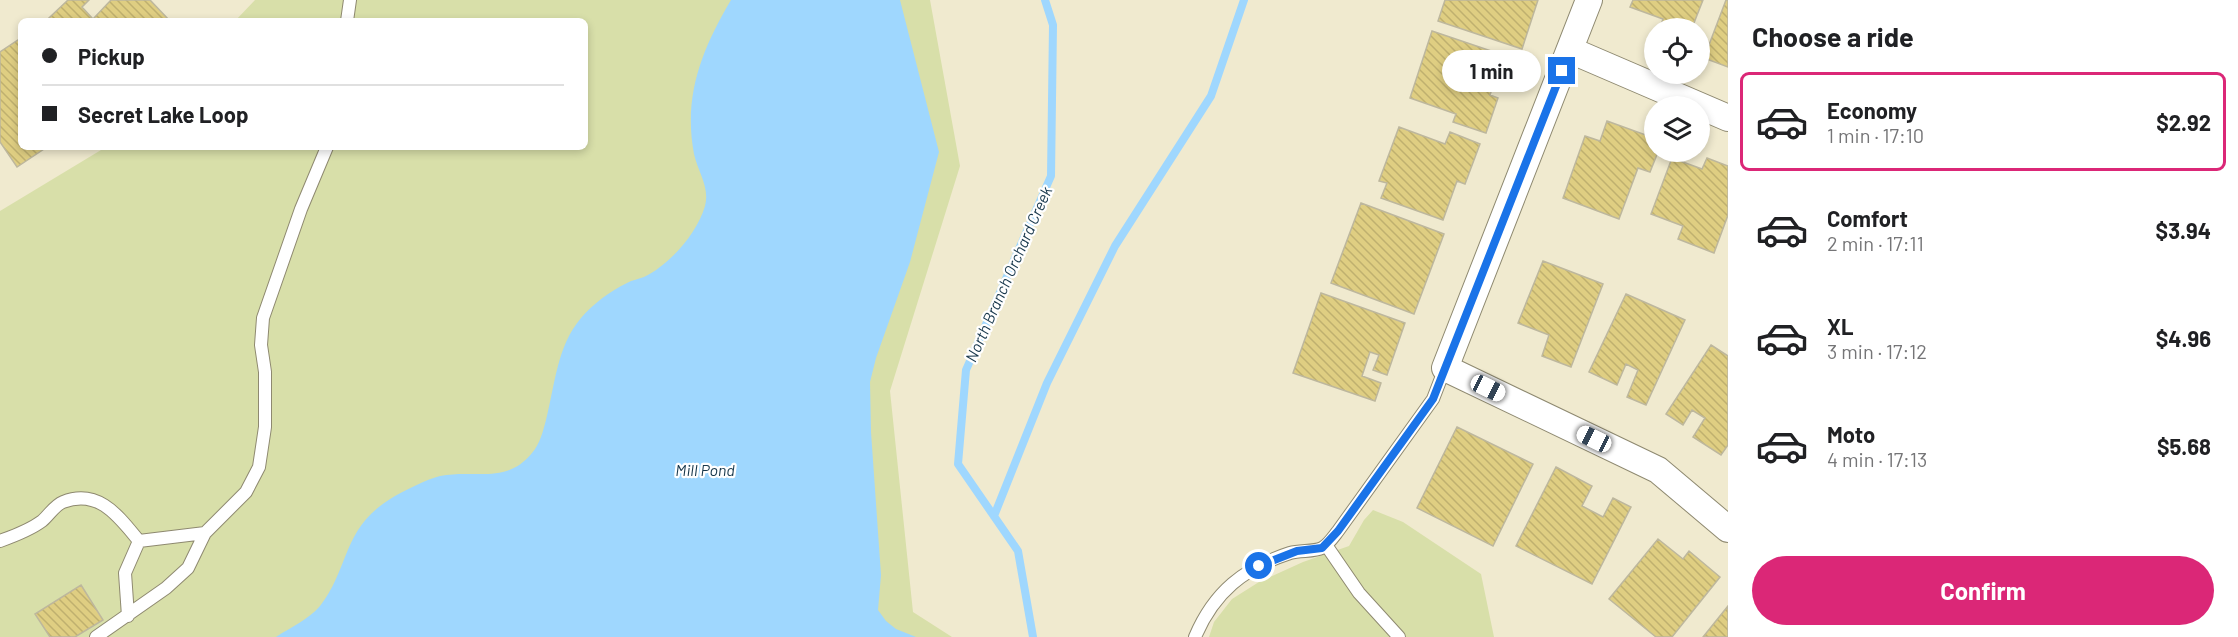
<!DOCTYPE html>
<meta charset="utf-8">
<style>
:root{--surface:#fff;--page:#f6f6f6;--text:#202124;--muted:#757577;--line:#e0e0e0;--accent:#db2777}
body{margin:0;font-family:Barlow,sans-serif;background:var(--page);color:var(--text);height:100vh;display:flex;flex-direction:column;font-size:22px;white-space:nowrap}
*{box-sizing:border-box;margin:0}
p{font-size:20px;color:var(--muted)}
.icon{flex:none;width:33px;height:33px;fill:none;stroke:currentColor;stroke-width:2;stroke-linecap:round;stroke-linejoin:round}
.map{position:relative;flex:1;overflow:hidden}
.drawer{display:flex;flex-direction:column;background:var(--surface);width:510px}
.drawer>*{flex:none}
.banner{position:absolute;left:18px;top:18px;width:570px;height:132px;border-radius:9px;box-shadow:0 3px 9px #0003;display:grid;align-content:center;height:132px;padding:0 24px;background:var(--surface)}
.buttons{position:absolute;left:1644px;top:18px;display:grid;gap:12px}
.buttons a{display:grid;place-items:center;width:66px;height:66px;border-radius:50%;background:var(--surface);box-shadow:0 3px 9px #0003;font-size:30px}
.end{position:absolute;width:27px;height:27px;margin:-14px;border:8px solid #1a73e8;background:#fff;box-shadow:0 0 0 3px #fff}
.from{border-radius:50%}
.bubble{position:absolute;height:42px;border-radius:21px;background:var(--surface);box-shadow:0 3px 9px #0003;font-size:20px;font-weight:700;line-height:42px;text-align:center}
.car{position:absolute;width:18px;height:36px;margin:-18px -9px;border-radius:8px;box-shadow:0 0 4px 2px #0007;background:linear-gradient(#fff 24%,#345 0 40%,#fff 0 76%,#345 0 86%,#fff 0)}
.banner b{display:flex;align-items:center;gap:21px;height:57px;font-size:22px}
.banner b+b{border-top:2px solid var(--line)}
.banner i{width:15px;height:15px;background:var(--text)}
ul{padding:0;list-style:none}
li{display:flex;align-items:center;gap:18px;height:99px;margin:0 12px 9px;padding:0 12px;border:3px solid transparent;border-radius:9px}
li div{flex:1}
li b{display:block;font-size:22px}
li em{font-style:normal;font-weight:700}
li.selected{border-color:var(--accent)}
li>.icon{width:54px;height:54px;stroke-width:1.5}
h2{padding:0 24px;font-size:27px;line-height:72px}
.action{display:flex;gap:12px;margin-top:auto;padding:12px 24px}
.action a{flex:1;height:69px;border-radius:36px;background:var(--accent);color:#fff;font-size:24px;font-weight:700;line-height:69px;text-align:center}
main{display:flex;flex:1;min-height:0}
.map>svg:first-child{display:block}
.green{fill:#d8dfa9}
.water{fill:#9fd7fe}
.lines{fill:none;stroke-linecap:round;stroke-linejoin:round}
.stream{stroke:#9fd7fe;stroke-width:8}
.building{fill:url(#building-back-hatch);stroke:#bdb79d;stroke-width:1.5}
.lane-casing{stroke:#8e8970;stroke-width:14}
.street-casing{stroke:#8e8970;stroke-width:28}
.lane{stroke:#fff;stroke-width:12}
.street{stroke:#fff;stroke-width:26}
.route{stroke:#1a73e8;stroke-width:8}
.labels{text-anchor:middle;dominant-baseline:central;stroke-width:4.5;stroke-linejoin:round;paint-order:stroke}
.water-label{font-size:16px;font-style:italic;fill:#18384c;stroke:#fff}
</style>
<main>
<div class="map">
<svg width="1728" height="637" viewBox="0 0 1728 637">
<defs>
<pattern id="building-back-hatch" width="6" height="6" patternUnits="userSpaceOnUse" patternTransform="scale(1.5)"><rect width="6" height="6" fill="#dfce82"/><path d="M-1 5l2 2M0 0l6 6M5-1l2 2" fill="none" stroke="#bfb06f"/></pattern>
</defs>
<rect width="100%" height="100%" fill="#f0eacf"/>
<path class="green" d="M 255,0 L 930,0 L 960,166 L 890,391 L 913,612 L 952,637 L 0,637 L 0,211 L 106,147 L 585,147 L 585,21 L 235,21 Z
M 1373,510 L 1403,522 L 1481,574 L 1494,637 L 1209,637 L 1214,622 L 1232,599 L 1259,582 L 1303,562 L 1349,546 L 1364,520 Z"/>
<path class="water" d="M 731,0 L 900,0 L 939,152 L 910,262 L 876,358 L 870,382 L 871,432 L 881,575 L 878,610 L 886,621 L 896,629 L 916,637 L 276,637 C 291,627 308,620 320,606 C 351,566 341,527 395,496 C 408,489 425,480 440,476 C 475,469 506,485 532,453 C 540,444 543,431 546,420 C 555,385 557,346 581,318 C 593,304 610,291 627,283 C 632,280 639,279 644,277 C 669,265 697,234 705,206 C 710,187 698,172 694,154 C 683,96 702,49 731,0 Z"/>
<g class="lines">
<path class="stream" d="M 994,516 L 1047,383 L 1115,246 L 1211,96 L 1244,0
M 1033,637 L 1018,551 L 958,464 L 966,370 L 1051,176 L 1053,25 L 1045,0"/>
</g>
<path class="building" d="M 68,0 L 89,0 L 82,7 L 93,19 L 111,0 L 150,0 L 170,21 L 53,21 L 49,18 Z
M 1445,0 L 1538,0 L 1522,49 L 1438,21 Z
M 1633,0 L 1703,0 L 1692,28 L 1660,28 L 1663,19 L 1630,7 Z
M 1726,0 L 1728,0 L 1728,67 L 1704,58 Z
M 1432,31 L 1503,55 L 1490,95 L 1498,98 L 1486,133 L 1453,122 L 1456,114 L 1410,98 Z
M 21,38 L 21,147 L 47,147 L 17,167 L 0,142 L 0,52 Z
M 1607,121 L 1654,138 L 1654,152 L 1658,152 L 1650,172 L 1638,168 L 1619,219 L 1563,198 L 1585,136 L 1600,141 Z
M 1399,127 L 1445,144 L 1450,132 L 1480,144 L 1465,184 L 1457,181 L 1443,220 L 1381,198 L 1387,183 L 1379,181 Z
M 1672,158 L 1702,169 L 1707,158 L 1728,166 L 1728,215 L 1714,253 L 1678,239 L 1683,226 L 1651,214 Z
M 1361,203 L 1444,234 L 1414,314 L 1331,283 Z
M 1543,261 L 1603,284 L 1571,367 L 1542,356 L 1549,335 L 1518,323 Z
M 1321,293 L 1405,323 L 1387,375 L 1373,370 L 1379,355 L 1370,352 L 1362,376 L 1381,383 L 1375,401 L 1293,373 Z
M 1626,294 L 1685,320 L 1646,405 L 1627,397 L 1638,370 L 1626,364 L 1617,385 L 1589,372 Z
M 1711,345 L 1728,356 L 1728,445 L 1721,455 L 1693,437 L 1705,418 L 1692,410 L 1683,425 L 1666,414 Z
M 1457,427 L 1533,464 L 1493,546 L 1417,508 Z
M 1556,467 L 1592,486 L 1582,506 L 1603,517 L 1613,498 L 1631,507 L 1592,584 L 1516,546 Z
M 1658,539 L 1683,559 L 1689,551 L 1720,577 L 1672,637 L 1656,637 L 1609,599 Z
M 81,585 L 103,620 L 75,637 L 50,637 L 35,614 Z
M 1728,606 L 1728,637 L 1703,637 Z"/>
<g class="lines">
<defs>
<path id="lane" d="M 347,21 L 350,0
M 0,541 C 14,536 30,530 42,521 C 49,515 55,505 63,502 C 99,488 119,517 139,541 L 205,533 L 246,492 L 259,467 L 265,427 L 265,372 L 261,345 L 263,318 L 301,209 L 327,147
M 1326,545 L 1359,593 L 1399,637
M 128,616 L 125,573 L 139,541
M 96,637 L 166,588 L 188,568 L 205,533
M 1195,637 C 1214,592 1244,568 1290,553 C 1300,550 1314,552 1322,548 C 1328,545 1334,536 1338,531 L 1433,399 L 1445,368"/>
<path id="street" d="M 1589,0 L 1445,368 L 1658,470 L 1728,529
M 1570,50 L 1728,118"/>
</defs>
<use href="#lane" class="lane-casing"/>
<use href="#street" class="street-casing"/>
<use href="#lane" class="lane"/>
<use href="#street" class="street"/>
</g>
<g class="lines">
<path class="route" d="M 1259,566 L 1297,551 L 1322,548 L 1338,531 L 1433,399 L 1562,71"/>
</g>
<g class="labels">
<g class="water-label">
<text transform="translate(1008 274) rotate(-66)">North Branch Orchard Creek</text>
<text x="705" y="469">Mill Pond</text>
</g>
</g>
</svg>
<div class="buttons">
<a><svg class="icon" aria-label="locate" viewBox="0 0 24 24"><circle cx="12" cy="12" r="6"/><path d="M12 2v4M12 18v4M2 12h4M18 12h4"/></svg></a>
<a><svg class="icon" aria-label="layers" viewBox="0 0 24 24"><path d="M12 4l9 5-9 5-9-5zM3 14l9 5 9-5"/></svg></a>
</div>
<i class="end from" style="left:1259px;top:566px"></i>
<i class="end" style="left:1562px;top:71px"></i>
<div class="bubble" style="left:1442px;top:50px;width:99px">1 min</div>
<i class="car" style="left:1488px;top:388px;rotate:116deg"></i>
<i class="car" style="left:1594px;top:439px;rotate:296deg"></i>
<div class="banner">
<b><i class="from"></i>Pickup</b>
<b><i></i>Secret Lake Loop</b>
</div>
</div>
<section class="drawer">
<h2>Choose a ride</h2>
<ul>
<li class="selected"><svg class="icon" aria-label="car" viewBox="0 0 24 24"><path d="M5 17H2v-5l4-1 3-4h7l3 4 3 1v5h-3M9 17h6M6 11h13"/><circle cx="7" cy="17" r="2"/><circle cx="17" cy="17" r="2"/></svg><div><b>Economy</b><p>1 min · 17:10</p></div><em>$2.92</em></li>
<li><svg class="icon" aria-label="car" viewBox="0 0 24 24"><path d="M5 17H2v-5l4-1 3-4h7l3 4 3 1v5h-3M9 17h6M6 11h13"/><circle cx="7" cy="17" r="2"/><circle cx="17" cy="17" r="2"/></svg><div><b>Comfort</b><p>2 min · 17:11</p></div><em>$3.94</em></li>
<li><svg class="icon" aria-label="car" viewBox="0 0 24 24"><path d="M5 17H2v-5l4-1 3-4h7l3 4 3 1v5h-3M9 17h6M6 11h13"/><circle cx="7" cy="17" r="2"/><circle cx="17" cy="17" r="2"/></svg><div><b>XL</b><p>3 min · 17:12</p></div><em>$4.96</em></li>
<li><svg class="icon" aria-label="car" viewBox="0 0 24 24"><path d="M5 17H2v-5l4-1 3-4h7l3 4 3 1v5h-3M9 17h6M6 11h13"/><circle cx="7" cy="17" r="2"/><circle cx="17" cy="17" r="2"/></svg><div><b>Moto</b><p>4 min · 17:13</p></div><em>$5.68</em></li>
</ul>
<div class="action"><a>Confirm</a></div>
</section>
</main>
